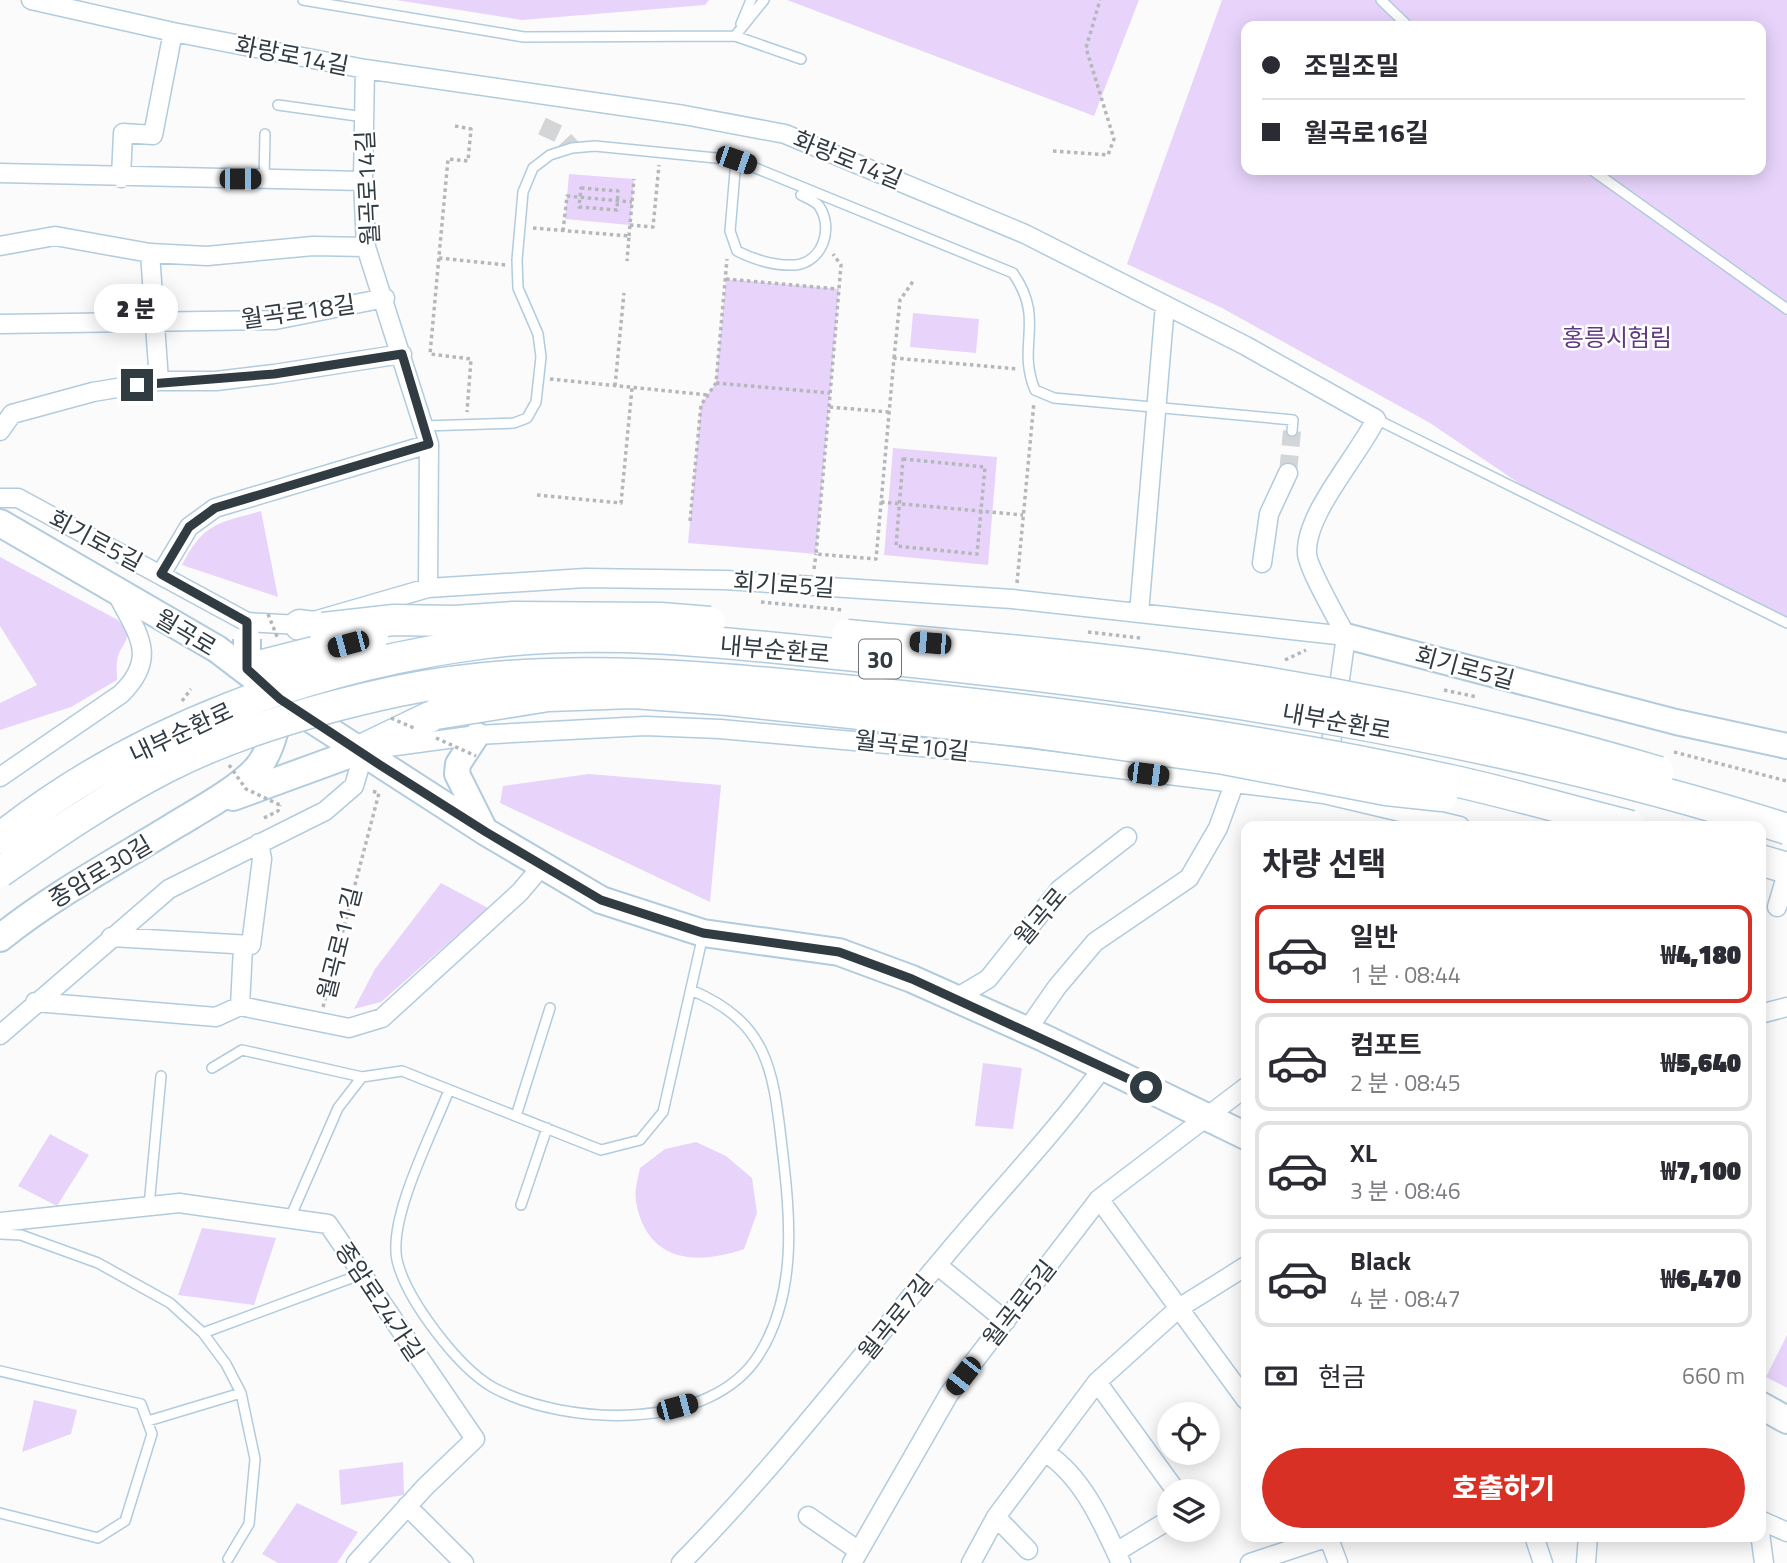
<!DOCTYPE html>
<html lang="ko">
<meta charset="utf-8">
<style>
:root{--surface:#fff;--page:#f2f2f3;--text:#2b2b33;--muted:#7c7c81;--line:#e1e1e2;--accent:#d93025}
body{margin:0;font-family:"Titillium Web","Noto Sans KR",sans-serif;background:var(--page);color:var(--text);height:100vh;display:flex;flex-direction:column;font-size:26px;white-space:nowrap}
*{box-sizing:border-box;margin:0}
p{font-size:23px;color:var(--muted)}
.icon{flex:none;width:38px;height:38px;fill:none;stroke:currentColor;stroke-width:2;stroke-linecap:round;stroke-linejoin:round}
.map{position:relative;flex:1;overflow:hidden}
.details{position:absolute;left:1241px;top:821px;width:525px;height:721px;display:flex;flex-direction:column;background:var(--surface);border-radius:14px;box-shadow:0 4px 18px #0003}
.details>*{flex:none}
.guide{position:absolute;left:1241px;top:21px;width:525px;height:154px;border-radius:14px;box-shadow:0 4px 18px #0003;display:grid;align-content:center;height:154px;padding:0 21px;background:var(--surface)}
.fabs{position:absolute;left:1157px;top:1402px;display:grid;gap:14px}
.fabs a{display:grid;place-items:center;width:63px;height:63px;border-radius:50%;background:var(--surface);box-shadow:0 4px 18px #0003;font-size:35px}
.end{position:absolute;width:32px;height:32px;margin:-16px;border:9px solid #313b42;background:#fff;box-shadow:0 0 0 4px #fff}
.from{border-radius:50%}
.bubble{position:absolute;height:49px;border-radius:24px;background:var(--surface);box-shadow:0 4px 18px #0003;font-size:23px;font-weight:800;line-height:49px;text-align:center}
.car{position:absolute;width:21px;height:42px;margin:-21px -10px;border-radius:9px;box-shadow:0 0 5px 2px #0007;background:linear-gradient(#222 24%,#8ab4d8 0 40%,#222 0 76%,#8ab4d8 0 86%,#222 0)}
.guide b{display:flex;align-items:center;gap:24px;height:66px;font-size:26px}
.guide b+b{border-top:2px solid var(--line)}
.guide i{width:18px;height:18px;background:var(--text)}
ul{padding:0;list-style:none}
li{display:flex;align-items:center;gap:21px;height:98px;margin:0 14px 10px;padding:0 7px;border:4px solid var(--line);border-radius:14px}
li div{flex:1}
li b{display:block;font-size:26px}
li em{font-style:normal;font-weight:800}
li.selected{border-color:var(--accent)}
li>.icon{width:63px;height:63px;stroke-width:1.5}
h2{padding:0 21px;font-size:32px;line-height:84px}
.pay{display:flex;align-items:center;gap:18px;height:77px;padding:0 21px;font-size:26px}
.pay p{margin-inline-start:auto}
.cta{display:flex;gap:14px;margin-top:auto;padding:14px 21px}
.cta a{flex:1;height:80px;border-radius:42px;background:var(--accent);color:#fff;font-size:28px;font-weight:800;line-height:80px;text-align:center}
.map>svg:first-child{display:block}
.green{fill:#e8d4fb;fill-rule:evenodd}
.pier{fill:#fbfbfb}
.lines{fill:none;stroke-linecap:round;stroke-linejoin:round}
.street-tunnel{stroke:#d3d5d6;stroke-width:18;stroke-dasharray:18 9;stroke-linecap:butt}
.lane-casing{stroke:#b2cbdd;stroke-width:12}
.street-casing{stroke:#b2cbdd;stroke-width:21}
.secondary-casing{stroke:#b2cbdd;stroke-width:28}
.primary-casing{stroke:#b2cbdd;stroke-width:30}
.highway-casing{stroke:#b2cbdd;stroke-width:33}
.path{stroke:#b5b8bb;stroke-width:3.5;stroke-dasharray:3.5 3.5;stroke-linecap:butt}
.lane{stroke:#fff;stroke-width:9}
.street{stroke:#fff;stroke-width:18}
.secondary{stroke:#fff;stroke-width:24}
.primary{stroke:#fff;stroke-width:26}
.highway{stroke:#fff;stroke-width:30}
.primary-bridge-casing{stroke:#b2cbdd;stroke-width:30;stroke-linecap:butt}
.highway-bridge-casing{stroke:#b2cbdd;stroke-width:33;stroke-linecap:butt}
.path-bridge{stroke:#b5b8bb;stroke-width:3.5;stroke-dasharray:3.5 3.5;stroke-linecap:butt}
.primary-bridge{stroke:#fff;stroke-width:26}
.highway-bridge{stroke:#fff;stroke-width:30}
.route{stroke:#313b42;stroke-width:9}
.labels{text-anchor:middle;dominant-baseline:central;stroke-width:5;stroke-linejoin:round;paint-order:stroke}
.shield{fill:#fff;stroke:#6f767b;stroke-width:2}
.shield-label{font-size:23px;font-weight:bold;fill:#313b42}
.street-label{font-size:24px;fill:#313b42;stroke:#fff}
.park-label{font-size:24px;fill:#613882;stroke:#fff}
</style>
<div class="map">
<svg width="1787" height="1563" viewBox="0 0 1787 1563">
<rect width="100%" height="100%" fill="#fbfbfb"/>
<path class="green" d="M 396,0 L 709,0 L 705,5 L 522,20 Z
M 787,0 L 1139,0 L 1094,116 Z
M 1222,0 L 1787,0 L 1787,623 L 1560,511 L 1430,423 L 1222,308 L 1127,264 ZM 1246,26 L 1760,26 L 1760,170 L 1246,170 Z
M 569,174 L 634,179 L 630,225 L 565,219 Z
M 726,279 L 839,289 L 816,554 L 688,543 L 701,405 L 716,382 Z
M 913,313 L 979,319 L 976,353 L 910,347 Z
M 893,448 L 997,457 L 988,565 L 884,555 Z
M 261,511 L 278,597 L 182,565 C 203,523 218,523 261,511 Z
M 0,557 L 118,620 C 134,639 125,638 118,656 C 116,663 117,673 117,680 L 71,707 L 0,730 L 0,703 L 37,685 L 0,626 Z
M 589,774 L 721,785 L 710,902 L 500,803 L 503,786 Z
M 441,883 L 488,908 L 381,1002 L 354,1009 L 375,969 Z
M 983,1063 L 1022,1068 L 1013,1129 L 975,1126 Z
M 50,1134 L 89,1155 L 57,1206 L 18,1186 Z
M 696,1142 L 726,1156 L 752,1178 L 757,1213 L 744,1249 C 696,1266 646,1262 636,1201 C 634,1191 638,1178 640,1168 L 665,1149 Z
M 202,1228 L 276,1238 L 254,1305 L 178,1295 Z
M 1787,1335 L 1787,1388 L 1766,1377 Z
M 34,1400 L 77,1410 L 71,1434 L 22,1452 Z
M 403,1462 L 404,1495 L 341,1505 L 339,1470 Z
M 297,1503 L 358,1532 L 337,1563 L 278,1563 L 262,1554 Z"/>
<path class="pier" d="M 703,644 L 1331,722 L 1751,826 L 1678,826 L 1609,809 L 862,677 L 702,658 L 585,662 L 307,702 L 0,867 L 0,843 L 25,824 L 301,684 L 482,651 Z"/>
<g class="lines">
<path class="street-tunnel" d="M 542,126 L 559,134 L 572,148
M 1288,473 L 1292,431"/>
<defs>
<path id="lane" d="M 303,0 L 524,37 L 735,36 L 801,59
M 1381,0 L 1408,26
M 741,24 L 751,0
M 735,36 L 764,0
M 278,105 L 364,117
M 736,160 L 730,231 L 737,251 C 755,260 775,266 795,265 C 823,262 834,228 819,206 C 815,201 807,198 801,195
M 1592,170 L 1787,309
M 264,180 L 265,134
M 1376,419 L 1787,623
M 423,426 L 514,423 L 527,418 L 536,402 L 541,357 L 538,334 L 518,288 L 517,260 L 523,192 L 533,168 L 550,155 L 572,148 L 595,146 L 736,160 L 1013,273 C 1046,321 1016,344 1035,390 L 1054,398 L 1293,420 L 1292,431
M 212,1068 L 242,1050 L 362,1077
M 449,1090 C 433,1132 388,1217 397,1260 C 406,1299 458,1368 494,1388 C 566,1426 712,1433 760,1353 C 798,1291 790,1215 782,1147 C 773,1070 769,1023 691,990
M 516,1116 L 550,1008
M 521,1205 L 547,1128
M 149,1206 L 161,1076
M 290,1218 L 338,1108 L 362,1077 L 402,1071 L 601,1150 L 640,1140 L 663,1112 L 703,935
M 0,1234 L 21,1235 L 98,1263 L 170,1303 L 203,1333 L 226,1364 L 241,1393 L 255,1459 L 249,1524 L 228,1559
M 203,1333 L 362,1274
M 0,1371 L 141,1404 L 152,1434 L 125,1521 L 98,1538 L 0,1513
M 148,1421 L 241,1393"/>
<path id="street" d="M 31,0 L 173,32 L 365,69 L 684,115 L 785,134 L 1025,234 L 1246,346 L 1376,419 C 1358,456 1305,514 1307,553 C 1307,567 1338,620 1346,636
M 365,69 L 363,181 L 366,247 L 429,444 L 428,588
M 0,173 L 363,181
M 121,178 L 123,133 L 153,135 L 173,32
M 0,246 L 55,236 L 150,253 L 207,256 L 313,246 L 366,247
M 150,253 L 159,381
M 0,324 L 275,320 L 385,298
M 0,431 L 12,414 L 93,392 L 159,381 L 216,381 L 274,374 L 402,354
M 0,498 L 18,498 L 247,622 L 300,625 L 428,588 L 585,578 L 725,580 L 1012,599 L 1346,636
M 1262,563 L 1269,514 L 1288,473
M 161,574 L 189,527 L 215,508 L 429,444
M 1139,613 L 1165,305
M 1328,765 L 1346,636
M 0,777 L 121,694 C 160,656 136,632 116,592
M 1777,907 L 1787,873
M 111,937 L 251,945 L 262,859 L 259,843
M 956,998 L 988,979 L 1060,889 L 1127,837
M 35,1002 L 216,1017 L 240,1006 L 349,1028 L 382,1018 L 520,892 L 542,866
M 240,1006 L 243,947
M 1760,1014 L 1787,1007
M 1027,1030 L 1057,987 L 1095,942 L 1189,878 L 1218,828 L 1234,784
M 0,1035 L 169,889 L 325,811 L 354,786 L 359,769 L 359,751 L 477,735 L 645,726 L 720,729 L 987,753 L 1324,794 L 1460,826
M 1099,1199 L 1246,1400
M 0,1222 L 179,1203 L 328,1224 L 475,1439 L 425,1487 L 356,1563
M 937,1265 L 1006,1321
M 1097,1382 L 1176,1491
M 1046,1453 C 1083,1477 1103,1524 1121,1563
M 407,1506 L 464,1563
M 808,1516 L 859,1551
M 996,1517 L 1028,1550
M 1760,1520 L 1787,1532
M 1760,1533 L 1764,1563
M 1328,1536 L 1338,1563
M 1534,1536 L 1543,1563
M 1116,1552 L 1169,1520
M 681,1563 C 776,1467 857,1360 944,1257 C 997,1193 1054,1134 1104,1066
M 852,1563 L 949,1394 L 1099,1199 L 1246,1087
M 971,1563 L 996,1517 L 1097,1382 L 1179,1308 L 1246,1266
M 1250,1563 L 1332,1536
M 1586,1563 L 1588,1536"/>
<path id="secondary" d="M 1346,636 L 1676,722 L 1787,746
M 477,735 L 458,764 L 457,774 L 486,832"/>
<path id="primary" d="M 0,523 L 217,649
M 233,797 L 359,751
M 0,938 C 55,894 117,861 177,824 C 200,810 249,784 263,760 C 274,741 278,721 280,699 L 486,832 L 601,900 L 703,933 L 839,952 L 912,979 L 1044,1038 L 1246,1136
M 1760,1405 L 1787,1420"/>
<path id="highway" d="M 300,625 L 323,628
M 359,751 L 436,714
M 1760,860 L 1787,868"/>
</defs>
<use href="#lane" class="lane-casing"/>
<use href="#street" class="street-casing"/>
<use href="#secondary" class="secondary-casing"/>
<use href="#primary" class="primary-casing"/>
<use href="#highway" class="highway-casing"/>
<path class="path" d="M 455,126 L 471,129 L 468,161 L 448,159 L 430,354 L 471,359 L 467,412
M 1053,151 L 1108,155 L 1114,139 L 1086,48 L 1100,0
M 581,188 L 618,191 L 617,210 L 579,207 Z
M 630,225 L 653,227 L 659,165
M 533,228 L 629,236 L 627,261
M 563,231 L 567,196 L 632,202
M 629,236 L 634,179
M 439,258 L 506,265
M 726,279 L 838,289
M 894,358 L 900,300 L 914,280
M 550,379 L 708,395
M 716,383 L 830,393
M 615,386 L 624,293
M 829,407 L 841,265 L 833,254
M 889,412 L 829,407 L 816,554 L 876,559 L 894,358 L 1018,369
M 903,459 L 985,467 L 977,554 L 896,546 Z
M 537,495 L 621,503 L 632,388
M 881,502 L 1023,515
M 690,521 L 701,405 L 716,383 L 727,259
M 814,569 L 816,554
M 1017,583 L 1034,402
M 761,602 L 844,610
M 1088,632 L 1140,638
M 1285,660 L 1306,650
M 1444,690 L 1477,697
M 182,701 L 191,689
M 1674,752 L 1787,781
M 264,818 L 278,811 L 280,805
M 323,1007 L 379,793 L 372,791"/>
<use href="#lane" class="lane"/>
<use href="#street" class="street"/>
<use href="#secondary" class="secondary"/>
<use href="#primary" class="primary"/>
<use href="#highway" class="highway"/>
<defs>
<path id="primary-bridge" d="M 217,649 L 263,684
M 247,669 L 247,639"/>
<path id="highway-bridge" d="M 323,628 L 394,620 L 455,621 L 513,617 L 661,618 L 710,622
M 847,635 C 964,646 1082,655 1199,672 C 1354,694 1508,727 1659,772
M 247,669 L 373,637
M 436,714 L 548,696 L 633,693 L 728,700 L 1029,732 L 1224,759 L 1386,790 L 1442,796
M 0,838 C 137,729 313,665 486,643 C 621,626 759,647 894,660 C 1195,691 1497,737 1787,829
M 0,872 C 53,835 107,798 165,768 C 237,731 319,708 398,691 C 552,659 708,677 863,692 C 1059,712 1257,737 1450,780 C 1510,793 1570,811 1631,826"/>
</defs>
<use href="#primary-bridge" class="primary-bridge-casing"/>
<use href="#highway-bridge" class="highway-bridge-casing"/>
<path class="path-bridge" d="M 268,614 L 278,639
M 391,718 L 416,729
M 436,738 L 476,756
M 229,765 L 246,789 L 280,805"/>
<use href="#primary-bridge" class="primary-bridge"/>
<use href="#highway-bridge" class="highway-bridge"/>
</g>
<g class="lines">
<path class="route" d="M 137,385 L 274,374 L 402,354 L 429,444 L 215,508 L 189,527 L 161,574 L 247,622 L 247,669 L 280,699 L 380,765 L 486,832 L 601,900 L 703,933 L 839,952 L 912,979 L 1146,1087"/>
</g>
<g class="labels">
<rect class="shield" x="859" y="639.5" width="42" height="39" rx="5"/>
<g class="shield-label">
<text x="880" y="659">30</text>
</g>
<g class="street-label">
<text transform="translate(292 55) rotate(11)">화랑로14길</text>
<text transform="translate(848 159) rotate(22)">화랑로14길</text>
<text transform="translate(367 188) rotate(-93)">월곡로14길</text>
<text transform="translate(298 311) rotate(-8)">월곡로18길</text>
<text transform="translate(96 540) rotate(28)">회기로5길</text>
<text transform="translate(784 584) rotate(4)">회기로5길</text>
<text transform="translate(186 632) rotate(31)">월곡로</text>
<text transform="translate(775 649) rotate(5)">내부순환로</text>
<text transform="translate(1465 667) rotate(15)">회기로5길</text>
<text transform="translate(1337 721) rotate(10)">내부순환로</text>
<text transform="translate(181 732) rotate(-25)">내부순환로</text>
<text transform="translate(912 745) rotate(6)">월곡로10길</text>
<text transform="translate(100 871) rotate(-31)">종암로30길</text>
<text transform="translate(1040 916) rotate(-50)">월곡로</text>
<text transform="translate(339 943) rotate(-76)">월곡로11길</text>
<text transform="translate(380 1301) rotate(56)">종암로24가길</text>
<text transform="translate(1019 1303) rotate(-52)">월곡로5길</text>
<text transform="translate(895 1317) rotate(-51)">월곡로7길</text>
</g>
<g class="park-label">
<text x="1617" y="337">홍릉시험림</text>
</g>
</g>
</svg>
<div class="fabs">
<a><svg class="icon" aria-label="locate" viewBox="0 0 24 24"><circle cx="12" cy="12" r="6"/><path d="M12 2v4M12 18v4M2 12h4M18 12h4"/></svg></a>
<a><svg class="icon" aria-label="layers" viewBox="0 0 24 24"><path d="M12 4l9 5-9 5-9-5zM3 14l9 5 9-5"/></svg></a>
</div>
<i class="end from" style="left:1146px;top:1087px"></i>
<i class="end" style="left:137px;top:385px"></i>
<div class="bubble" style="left:94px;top:284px;width:84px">2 분</div>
<i class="car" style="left:736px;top:160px;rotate:109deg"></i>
<i class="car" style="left:240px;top:179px;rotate:90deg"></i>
<i class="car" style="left:930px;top:643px;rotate:275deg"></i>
<i class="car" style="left:348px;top:644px;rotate:255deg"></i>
<i class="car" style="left:1148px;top:774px;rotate:97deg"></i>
<i class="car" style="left:963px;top:1376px;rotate:218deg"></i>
<i class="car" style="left:677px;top:1407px;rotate:75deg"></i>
<div class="guide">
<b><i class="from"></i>조밀조밀</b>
<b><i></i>월곡로16길</b>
</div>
<section class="details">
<h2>차량 선택</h2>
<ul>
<li class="selected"><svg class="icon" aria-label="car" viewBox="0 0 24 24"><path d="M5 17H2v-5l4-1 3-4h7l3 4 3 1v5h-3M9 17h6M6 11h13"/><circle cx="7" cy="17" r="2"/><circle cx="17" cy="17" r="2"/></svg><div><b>일반</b><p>1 분 · 08:44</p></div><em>₩4,180</em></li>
<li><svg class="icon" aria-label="car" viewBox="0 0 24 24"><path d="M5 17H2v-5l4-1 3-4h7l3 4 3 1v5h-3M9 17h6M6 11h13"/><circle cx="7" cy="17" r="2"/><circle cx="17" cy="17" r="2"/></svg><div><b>컴포트</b><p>2 분 · 08:45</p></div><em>₩5,640</em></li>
<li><svg class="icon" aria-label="car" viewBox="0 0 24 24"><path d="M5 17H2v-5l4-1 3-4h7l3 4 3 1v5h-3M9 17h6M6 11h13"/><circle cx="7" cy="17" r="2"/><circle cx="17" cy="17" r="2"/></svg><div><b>XL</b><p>3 분 · 08:46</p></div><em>₩7,100</em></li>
<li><svg class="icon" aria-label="car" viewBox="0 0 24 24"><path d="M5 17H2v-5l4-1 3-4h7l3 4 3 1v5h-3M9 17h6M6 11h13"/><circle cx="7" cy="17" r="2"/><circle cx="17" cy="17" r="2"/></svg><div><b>Black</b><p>4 분 · 08:47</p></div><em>₩6,470</em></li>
</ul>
<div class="pay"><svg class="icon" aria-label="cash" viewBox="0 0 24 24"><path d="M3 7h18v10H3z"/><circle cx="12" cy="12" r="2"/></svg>현금<p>660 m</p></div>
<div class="cta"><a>호출하기</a></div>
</section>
</div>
